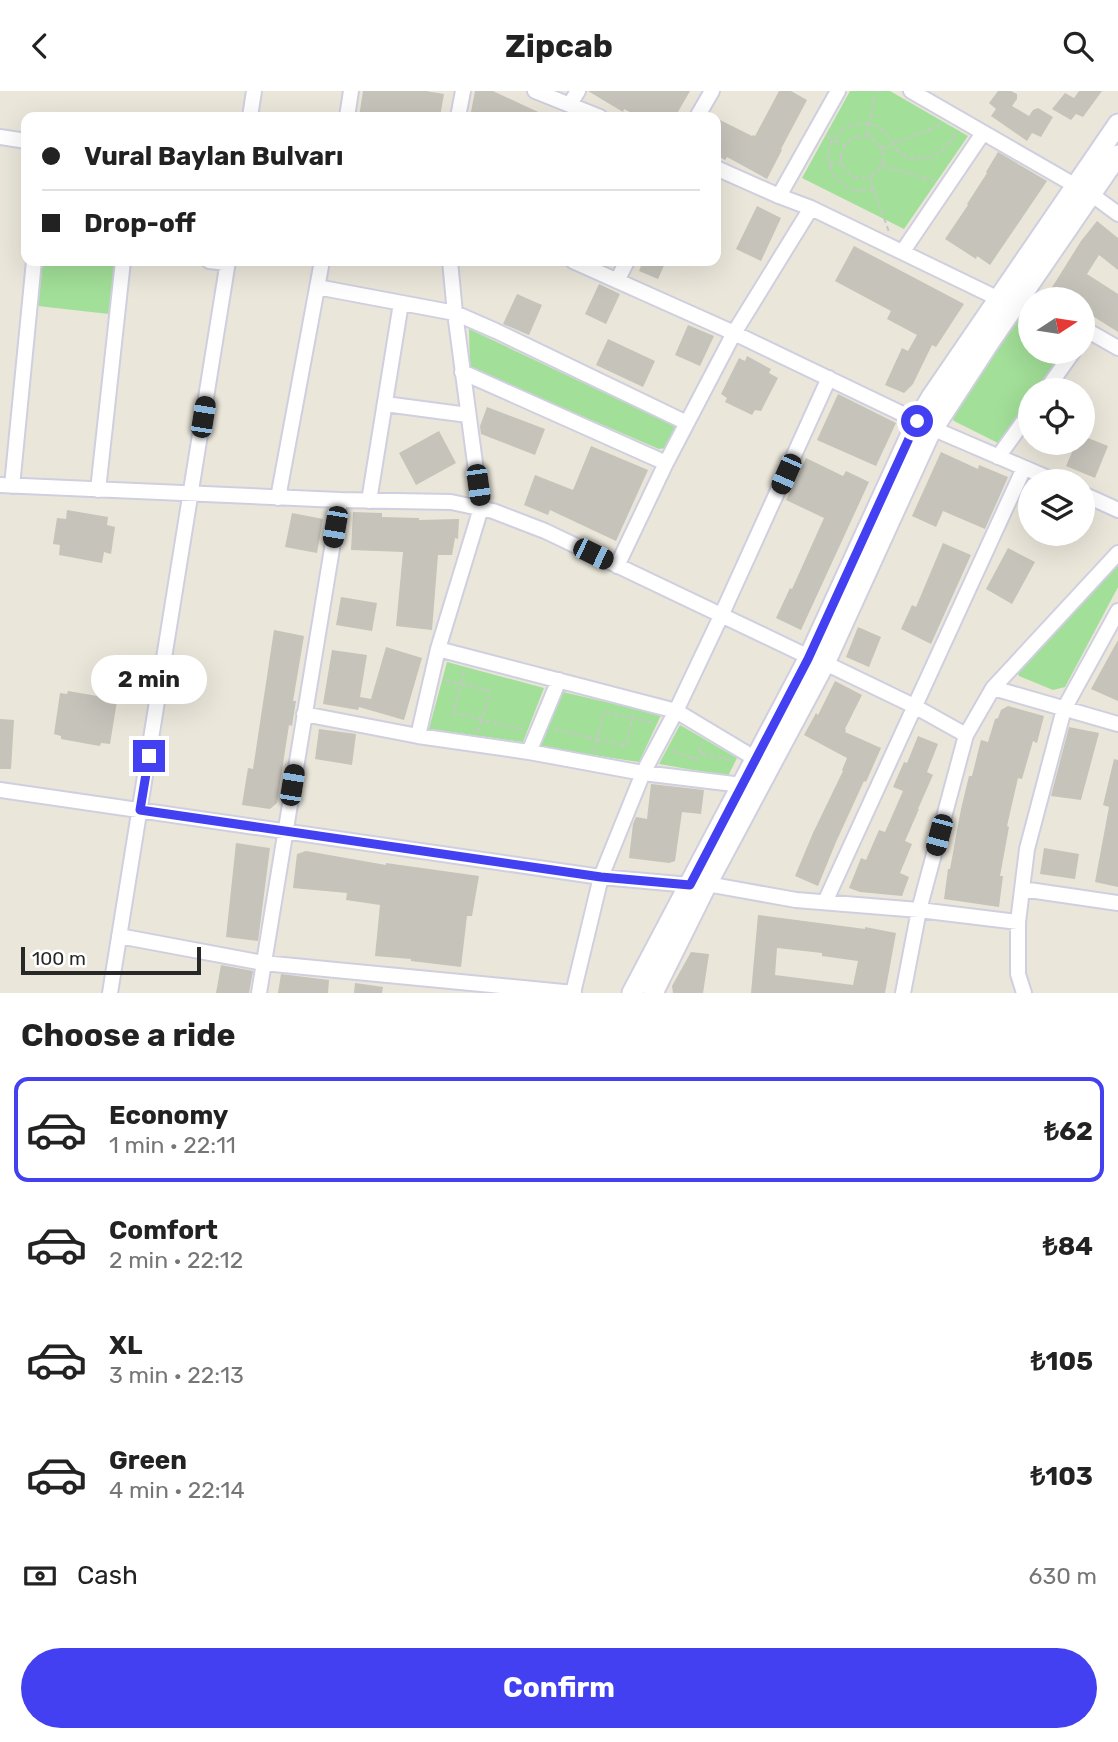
<!DOCTYPE html>
<meta charset="utf-8">
<style>
:root{--surface:#fff;--page:#f2f2f2;--text:#222;--muted:#767676;--line:#e0e0e0;--accent:#4240f1}
body{margin:0;font-family:Rubik,sans-serif;background:var(--page);color:var(--text);height:100vh;display:flex;flex-direction:column;font-size:26px;white-space:nowrap}
*{box-sizing:border-box;margin:0}
p{font-size:23px;color:var(--muted)}
.icon{flex:none;width:38px;height:38px;fill:none;stroke:currentColor;stroke-width:2;stroke-linecap:round;stroke-linejoin:round}
.map{position:relative;height:902px;overflow:hidden}
.drawer{display:flex;flex-direction:column;background:var(--surface);flex:1}
.drawer>*{flex:none}
.guide{position:absolute;left:21px;top:21px;width:700px;height:154px;border-radius:14px;box-shadow:0 7px 28px #0002;display:grid;align-content:center;height:154px;padding:0 21px;background:var(--surface)}
.needle{width:46px;rotate:78deg}
.tools{position:absolute;left:1018px;top:196px;display:grid;gap:14px}
.tools a{display:grid;place-items:center;width:77px;height:77px;border-radius:50%;background:var(--surface);box-shadow:0 7px 28px #0002;font-size:35px}
.scale{position:absolute;left:21px;bottom:18px;width:180px;box-sizing:border-box;padding-left:7px;border:4px solid #282828;border-top:0;font-size:19px;line-height:24px;white-space:nowrap;color:#282828;-webkit-text-stroke:5px #fff;paint-order:stroke}
.end{position:absolute;width:32px;height:32px;margin:-16px;border:9px solid #4240f1;background:#fff;box-shadow:0 0 0 4px #fff}
.from{border-radius:50%}
.bubble{position:absolute;height:49px;border-radius:24px;background:var(--surface);box-shadow:0 7px 28px #0002;font-size:23px;font-weight:700;line-height:49px;text-align:center}
.car{position:absolute;width:21px;height:42px;margin:-21px -10px;border-radius:9px;box-shadow:0 0 5px 2px #0007;background:linear-gradient(#222 24%,#8ab4d8 0 40%,#222 0 76%,#8ab4d8 0 86%,#222 0)}
.guide b{display:flex;align-items:center;gap:24px;height:66px;font-size:26px}
.guide b+b{border-top:2px solid var(--line)}
.guide i{width:18px;height:18px;background:var(--text)}
ul{padding:0;list-style:none}
li{display:flex;align-items:center;gap:21px;height:105px;margin:0 14px 10px;padding:0 7px;border:4px solid transparent;border-radius:14px}
li div{flex:1}
li b{display:block;font-size:26px}
li em{font-style:normal;font-weight:700}
li.selected{border-color:var(--accent)}
li>.icon{width:63px;height:63px;stroke-width:1.5}
h2{padding:0 21px;font-size:32px;line-height:84px}
.pay{display:flex;align-items:center;gap:18px;height:77px;padding:0 21px;font-size:26px}
.pay p{margin-inline-start:auto}
.cta{display:flex;gap:14px;margin-top:auto;padding:14px 21px}
.cta a{flex:1;height:80px;border-radius:42px;background:var(--accent);color:#fff;font-size:28px;font-weight:700;line-height:80px;text-align:center}
header{display:flex;justify-content:space-between;align-items:center;height:91px;padding:0 21px;background:var(--surface);font-size:32px;font-weight:700}
.map>svg:first-child{display:block}
.green{fill:#a2df98}
.building{fill:#c5c3ba;fill-rule:evenodd}
.lines{fill:none;stroke-linecap:round;stroke-linejoin:round}
.minor-casing{stroke:#d0cfe0;stroke-width:18}
.secondary-casing{stroke:#d0cfe0;stroke-width:23}
.path{stroke:#c7c7c7;stroke-width:2;stroke-dasharray:5 3.5;stroke-linecap:butt}
.minor{stroke:#fff;stroke-width:14}
.secondary{stroke:#fff;stroke-width:19}
.route{stroke:#4240f1;stroke-width:9}
</style>
<header><svg class="icon" aria-label="back" viewBox="0 0 24 24"><path d="M15 5l-7 7 7 7"/></svg>Zipcab<svg class="icon" aria-label="search" viewBox="0 0 24 24"><circle cx="10" cy="10" r="6"/><path d="M15 15l6 6"/></svg></header>
<div class="map">
<svg width="1118" height="902" viewBox="0 0 1118 902">
<rect width="100%" height="100%" fill="#eae6da"/>
<path class="green" d="M 850,0 L 890,0 L 968,45 L 904,138 L 802,87 Z
M 43,170 L 116,170 L 109,223 L 38,215 Z
M 1029,211 L 1031,211 L 1031,261 L 1067,261 L 1040,299 L 1031,299 L 1031,313 L 1004,351 L 998,352 L 954,330 L 952,326 Z
M 469,238 L 677,336 L 665,357 L 659,358 L 470,277 Z
M 1118,473 L 1118,496 L 1065,596 L 1053,599 L 1019,585 L 1017,580 L 1028,571 Z
M 447,571 L 544,597 L 523,651 L 429,638 Z
M 563,601 L 661,624 L 639,671 L 539,656 Z
M 680,634 L 737,667 L 728,685 L 659,673 Z"/>
<path class="building" d="M 363,0 L 426,0 L 444,3 L 440,26 L 359,26 Z
M 475,0 L 493,0 L 549,26 L 470,26 Z
M 588,0 L 690,0 L 675,26 L 639,26 L 624,18 L 623,21 Z
M 779,0 L 791,0 L 807,9 L 781,58 L 782,59 L 767,88 L 727,66 L 725,69 L 716,64 L 716,27 L 752,45 L 753,44 L 755,45 Z
M 998,0 L 1011,0 L 1017,3 L 1017,8 L 1012,15 L 1029,25 L 1033,19 L 1038,17 L 1053,26 L 1041,46 L 1032,42 L 1027,50 L 991,25 L 996,18 L 989,12 Z
M 1079,0 L 1102,0 L 1083,26 L 1076,23 L 1071,29 L 1052,18 L 1065,2 L 1074,7 Z
M 998,61 L 1047,90 L 990,174 L 977,165 L 976,168 L 945,148 L 968,114 L 967,113 L 987,82 L 986,81 Z
M 757,115 L 781,127 L 761,170 L 736,158 Z
M 1097,130 L 1118,147 L 1118,179 L 1099,164 L 1087,183 L 1118,203 L 1118,241 L 1083,219 L 1083,208 L 1067,208 L 1051,198 L 1081,150 Z
M 854,155 L 964,213 L 936,256 L 932,254 L 913,293 L 904,302 L 885,294 L 902,257 L 908,260 L 917,244 L 887,228 L 891,220 L 835,190 Z
M 643,170 L 666,170 L 658,188 L 639,180 Z
M 599,193 L 620,203 L 606,233 L 585,223 Z
M 517,203 L 542,214 L 529,244 L 503,233 Z
M 688,234 L 714,245 L 700,275 L 675,264 Z
M 608,248 L 655,270 L 643,296 L 596,274 Z
M 747,265 L 771,278 L 769,282 L 778,287 L 761,320 L 755,319 L 752,324 L 725,311 L 727,307 L 721,303 L 739,267 L 745,270 Z
M 838,303 L 896,332 L 876,375 L 817,349 Z
M 487,316 L 545,338 L 535,364 L 481,343 L 480,335 Z
M 439,340 L 456,372 L 416,394 L 399,362 Z
M 1083,345 L 1108,355 L 1095,387 L 1066,375 L 1076,352 L 1083,352 Z
M 591,355 L 648,379 L 616,450 L 550,419 L 548,424 L 524,414 L 535,384 L 573,399 Z
M 941,361 L 978,378 L 979,374 L 1008,386 L 985,438 L 943,420 L 936,436 L 912,425 Z
M 806,367 L 843,385 L 846,380 L 869,391 L 801,539 L 776,527 L 790,497 L 792,498 L 824,427 L 786,409 Z
M 67,419 L 108,426 L 107,434 L 115,436 L 111,463 L 104,461 L 102,472 L 59,464 L 60,454 L 53,453 L 57,427 L 66,428 Z
M 353,421 L 382,422 L 382,426 L 419,427 L 419,429 L 459,428 L 458,448 L 455,447 L 452,464 L 438,464 L 432,539 L 396,535 L 403,461 L 351,459 Z
M 292,422 L 323,428 L 317,462 L 285,456 Z
M 943,452 L 971,464 L 931,553 L 901,538 L 912,514 L 916,516 Z
M 1008,457 L 1035,471 L 1012,513 L 986,498 Z
M 341,506 L 377,512 L 372,540 L 336,534 Z
M 858,536 L 881,546 L 869,576 L 846,566 Z
M 274,539 L 304,545 L 293,610 L 296,610 L 292,635 L 289,634 L 277,712 L 270,718 L 242,714 L 248,677 L 253,678 Z
M 1118,549 L 1118,610 L 1091,598 Z
M 386,556 L 422,567 L 404,629 L 359,616 L 358,619 L 323,613 L 332,559 L 367,564 L 360,606 L 371,608 Z
M 835,590 L 862,604 L 845,638 L 846,639 L 845,641 L 881,657 L 866,691 L 864,690 L 836,751 L 818,795 L 795,785 L 813,742 L 843,680 L 842,679 L 847,667 L 804,644 L 816,622 L 818,624 Z
M 68,600 L 109,607 L 109,609 L 117,610 L 110,653 L 101,652 L 100,655 L 88,653 L 61,648 L 61,645 L 54,643 L 60,602 L 67,603 Z
M 1008,615 L 1044,625 L 1037,652 L 1033,650 L 1022,688 L 1018,687 L 1007,735 L 1009,736 L 1000,785 L 1003,785 L 999,816 L 944,808 L 948,778 L 950,778 L 961,718 L 969,685 L 972,685 L 981,649 L 988,651 L 995,628 L 998,627 L 1001,619 Z
M 0,628 L 14,629 L 11,678 L 0,678 Z
M 1069,636 L 1099,642 L 1081,709 L 1051,705 Z
M 319,638 L 356,643 L 352,674 L 315,668 Z
M 918,645 L 938,653 L 927,681 L 933,684 L 918,718 L 919,718 L 905,750 L 912,753 L 900,782 L 909,786 L 902,805 L 860,801 L 849,797 L 861,767 L 866,769 L 879,739 L 885,741 L 903,700 L 893,696 L 904,671 L 907,672 Z
M 1114,668 L 1118,669 L 1118,796 L 1095,791 L 1109,716 L 1103,714 Z
M 651,693 L 704,699 L 701,723 L 682,721 L 675,770 L 669,772 L 629,767 L 633,733 L 636,726 L 647,728 Z
M 236,752 L 270,757 L 258,850 L 226,846 Z
M 1044,757 L 1079,763 L 1075,788 L 1040,783 Z
M 306,760 L 386,774 L 386,772 L 479,785 L 472,825 L 467,825 L 461,876 L 411,870 L 411,868 L 375,865 L 380,814 L 346,809 L 347,802 L 293,797 L 297,763 Z
M 758,824 L 865,838 L 865,836 L 896,842 L 885,902 L 751,902 ZM 777,857 L 822,862 L 822,865 L 858,870 L 853,894 L 775,884 Z
M 691,861 L 709,863 L 703,902 L 673,902 L 672,895 Z
M 221,874 L 253,880 L 249,902 L 216,902 Z
M 281,883 L 329,889 L 328,902 L 278,902 Z
M 355,892 L 383,896 L 382,902 L 354,902 Z"/>
<g class="lines">
<defs>
<path id="minor" d="M 535,0 L 600,26
M 911,0 L 1076,95
M 570,13 L 578,0
M 250,26 L 254,0
M 347,26 L 351,0
M 458,26 L 463,0
M 697,26 L 712,0
M 0,46 L 26,50
M 716,77 L 779,105 L 811,117 L 999,208
M 1091,103 L 1118,123
M 779,105 L 838,0
M 903,160 L 983,42
M 209,170 L 227,172
M 573,170 L 734,242 L 934,338 L 1055,390
M 617,190 L 627,170
M 317,196 L 455,222 L 496,240 L 687,332
M 1083,237 L 1118,257
M 462,281 L 666,372
M 1046,299 L 1073,261
M 385,313 L 468,324
M 998,366 L 1031,320
M 0,394 L 340,409 L 451,411 L 493,420 L 545,440 L 809,566
M 12,395 L 34,170
M 98,399 L 123,170
M 1083,403 L 1118,419
M 278,407 L 322,170
M 369,410 L 401,212
M 617,475 L 666,372 L 734,242 L 811,117
M 438,558 L 676,620 L 756,668
M 825,572 L 914,615 L 966,644
M 993,597 L 1118,633
M 304,623 L 418,645 L 529,661 L 643,682 L 742,694
M 418,645 L 438,558 L 481,417 L 455,222 L 450,170
M 529,661 L 559,589
M 0,699 L 601,786 L 690,794 L 707,793 L 796,809 L 919,819 L 1018,831
M 1022,798 L 1118,812
M 825,811 L 1024,377
M 119,845 L 263,872 L 574,902
M 110,902 L 228,170
M 259,902 L 340,409
M 573,902 L 601,786 L 643,682 L 676,620 L 721,525 L 829,287
M 903,902 L 919,819 L 966,644 L 993,597 L 1118,462
M 1024,902 L 1018,883 L 1018,831 L 1027,758 L 1064,618 L 1118,520"/>
<path id="secondary" d="M 632,902 L 808,568 L 917,330 L 932,305 L 1118,33
M 653,902 L 707,793 L 825,572 L 929,344 L 987,255 L 1118,64"/>
</defs>
<use href="#minor" class="minor-casing"/>
<use href="#secondary" class="secondary-casing"/>
<path class="path" d="M 867,44 L 875,0
M 827,45 L 843,54
M841 66a21 21 0 1 1 42 0a21 21 0 1 1-42 0Z
M 881,58 L 940,34
M 829,74 L 841,71
M 882,74 L 934,90
M 870,87 L 889,141
M 874,98 C 828,110 810,47 853,34 C 867,29 882,35 891,48 C 894,52 894,58 899,61 C 912,71 933,68 944,58 C 950,53 953,46 957,40
M 464,580 L 453,622 L 525,639
M 445,589 L 490,600 L 478,641
M 554,638 L 626,655 L 633,624
M 672,660 L 697,669 L 702,652
M 594,661 L 604,621 L 655,632
M 701,662 L 733,670"/>
<use href="#minor" class="minor"/>
<use href="#secondary" class="secondary"/>
</g>
<g class="lines">
<path class="route" d="M 149,665 L 140,719 L 601,786 L 690,794 L 808,568 L 917,330"/>
</g>
</svg>
<div class="tools">
<a><svg class="needle" viewBox="-14 -14 28 28"><path d="M0-13l5 13h-10z" fill="#e53935"/><path d="M0 13l5-13h-10z" fill="#767676"/></svg></a>
<a><svg class="icon" aria-label="locate" viewBox="0 0 24 24"><circle cx="12" cy="12" r="6"/><path d="M12 2v4M12 18v4M2 12h4M18 12h4"/></svg></a>
<a><svg class="icon" aria-label="layers" viewBox="0 0 24 24"><path d="M12 4l9 5-9 5-9-5zM3 14l9 5 9-5"/></svg></a>
</div>
<div class="scale">100 m</div>
<i class="end from" style="left:917px;top:330px"></i>
<i class="end" style="left:149px;top:665px"></i>
<div class="bubble" style="left:91px;top:564px;width:116px">2 min</div>
<i class="car" style="left:203px;top:326px;rotate:9deg"></i>
<i class="car" style="left:786px;top:383px;rotate:204deg"></i>
<i class="car" style="left:478px;top:394px;rotate:172deg"></i>
<i class="car" style="left:335px;top:436px;rotate:190deg"></i>
<i class="car" style="left:593px;top:463px;rotate:116deg"></i>
<i class="car" style="left:292px;top:694px;rotate:9deg"></i>
<i class="car" style="left:939px;top:744px;rotate:195deg"></i>
<div class="guide">
<b><i class="from"></i>Vural Baylan Bulvarı</b>
<b><i></i>Drop-off</b>
</div>
</div>
<section class="drawer">
<h2>Choose a ride</h2>
<ul>
<li class="selected"><svg class="icon" aria-label="car" viewBox="0 0 24 24"><path d="M5 17H2v-5l4-1 3-4h7l3 4 3 1v5h-3M9 17h6M6 11h13"/><circle cx="7" cy="17" r="2"/><circle cx="17" cy="17" r="2"/></svg><div><b>Economy</b><p>1 min · 22:11</p></div><em>₺62</em></li>
<li><svg class="icon" aria-label="car" viewBox="0 0 24 24"><path d="M5 17H2v-5l4-1 3-4h7l3 4 3 1v5h-3M9 17h6M6 11h13"/><circle cx="7" cy="17" r="2"/><circle cx="17" cy="17" r="2"/></svg><div><b>Comfort</b><p>2 min · 22:12</p></div><em>₺84</em></li>
<li><svg class="icon" aria-label="car" viewBox="0 0 24 24"><path d="M5 17H2v-5l4-1 3-4h7l3 4 3 1v5h-3M9 17h6M6 11h13"/><circle cx="7" cy="17" r="2"/><circle cx="17" cy="17" r="2"/></svg><div><b>XL</b><p>3 min · 22:13</p></div><em>₺105</em></li>
<li><svg class="icon" aria-label="car" viewBox="0 0 24 24"><path d="M5 17H2v-5l4-1 3-4h7l3 4 3 1v5h-3M9 17h6M6 11h13"/><circle cx="7" cy="17" r="2"/><circle cx="17" cy="17" r="2"/></svg><div><b>Green</b><p>4 min · 22:14</p></div><em>₺103</em></li>
</ul>
<div class="pay"><svg class="icon" aria-label="cash" viewBox="0 0 24 24"><path d="M3 7h18v10H3z"/><circle cx="12" cy="12" r="2"/></svg>Cash<p>630 m</p></div>
<div class="cta"><a>Confirm</a></div>
</section>
